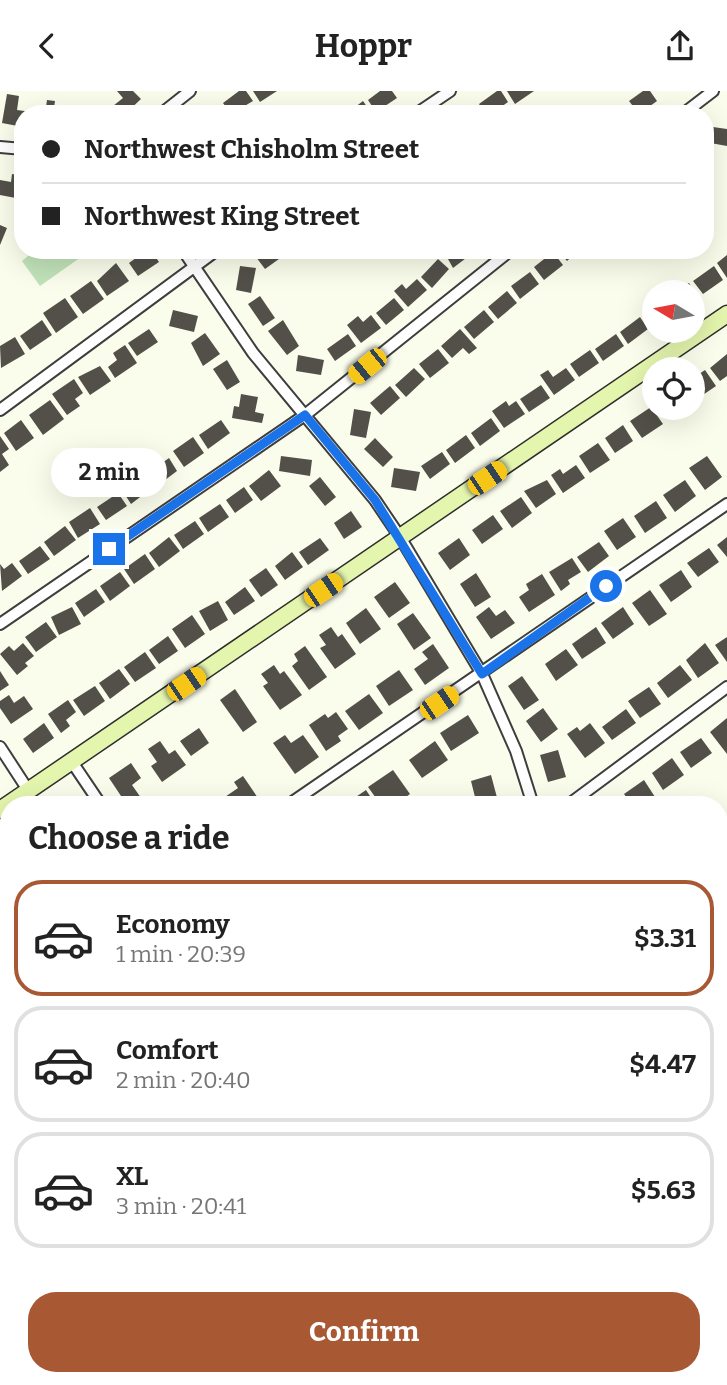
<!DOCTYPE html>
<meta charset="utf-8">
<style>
:root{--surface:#fff;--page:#f2f2f2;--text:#222;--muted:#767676;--line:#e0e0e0;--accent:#a95834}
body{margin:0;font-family:Bitter,serif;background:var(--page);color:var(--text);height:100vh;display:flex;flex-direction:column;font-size:26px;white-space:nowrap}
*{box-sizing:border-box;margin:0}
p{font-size:23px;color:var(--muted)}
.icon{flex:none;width:38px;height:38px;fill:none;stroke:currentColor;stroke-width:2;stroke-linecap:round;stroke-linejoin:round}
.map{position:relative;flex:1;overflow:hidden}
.drawer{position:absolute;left:0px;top:705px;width:728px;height:590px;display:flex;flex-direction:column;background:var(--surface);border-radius:28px 28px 0 0;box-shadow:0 7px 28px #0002}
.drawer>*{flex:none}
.guide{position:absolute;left:14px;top:14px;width:700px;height:154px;border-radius:28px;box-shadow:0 7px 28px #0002;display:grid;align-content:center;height:154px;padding:0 28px;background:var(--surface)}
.needle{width:46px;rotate:280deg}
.tools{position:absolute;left:642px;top:189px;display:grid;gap:14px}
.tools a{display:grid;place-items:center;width:63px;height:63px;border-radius:50%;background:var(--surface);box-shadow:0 7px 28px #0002;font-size:35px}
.end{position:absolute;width:32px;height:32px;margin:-16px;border:9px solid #1a73e8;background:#fff;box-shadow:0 0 0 4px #fff}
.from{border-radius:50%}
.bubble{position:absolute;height:49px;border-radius:24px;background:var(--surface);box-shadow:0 7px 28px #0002;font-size:23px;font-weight:700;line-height:49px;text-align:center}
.car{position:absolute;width:21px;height:42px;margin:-21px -10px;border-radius:9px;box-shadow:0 0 5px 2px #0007;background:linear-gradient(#f5c518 24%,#345 0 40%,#f5c518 0 76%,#345 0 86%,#f5c518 0)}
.guide b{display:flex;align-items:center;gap:24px;height:66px;font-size:26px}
.guide b+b{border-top:2px solid var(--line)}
.guide i{width:18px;height:18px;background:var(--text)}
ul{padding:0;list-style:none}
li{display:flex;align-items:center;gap:21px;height:116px;margin:0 14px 10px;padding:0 14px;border:4px solid var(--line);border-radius:28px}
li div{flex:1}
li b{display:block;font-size:26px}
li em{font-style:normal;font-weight:700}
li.active{border-color:var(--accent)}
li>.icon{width:63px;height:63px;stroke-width:1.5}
h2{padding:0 28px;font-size:32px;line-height:84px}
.action{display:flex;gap:14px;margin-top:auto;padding:14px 28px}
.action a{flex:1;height:80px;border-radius:28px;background:var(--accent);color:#fff;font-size:28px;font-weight:700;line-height:80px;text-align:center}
header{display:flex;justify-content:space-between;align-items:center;height:91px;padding:0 28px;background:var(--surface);font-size:32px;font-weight:700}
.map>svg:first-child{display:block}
.green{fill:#c0e2b9}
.building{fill:#525049}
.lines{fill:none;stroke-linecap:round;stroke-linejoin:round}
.minor-casing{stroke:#3e3e3e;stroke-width:14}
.secondary-casing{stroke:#2d2d2d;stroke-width:19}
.minor{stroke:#fff;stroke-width:10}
.secondary{stroke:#e4f5ad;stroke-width:16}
.route{stroke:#1a73e8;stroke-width:9}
</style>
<header><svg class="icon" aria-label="back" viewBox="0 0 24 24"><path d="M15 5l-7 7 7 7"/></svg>Hoppr<svg class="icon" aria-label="share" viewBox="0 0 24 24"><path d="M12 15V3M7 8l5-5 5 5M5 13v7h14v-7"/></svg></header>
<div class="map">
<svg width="727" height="1294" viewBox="0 0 727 1294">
<rect width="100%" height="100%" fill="#fafdeb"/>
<path class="green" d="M 35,159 L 91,159 L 40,195 L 22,170 Z"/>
<path class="building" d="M 117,0 L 133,0 L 141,8 L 125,23 L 120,23 L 113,15 L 123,7 Z
M 239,0 L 246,0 L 253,10 L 231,23 L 223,12 Z
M 253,0 L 277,0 L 260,11 Z
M 380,0 L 392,0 L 397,7 L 376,21 L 368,9 Z
M 497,0 L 501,0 L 508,11 L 491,23 L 485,23 L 479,13 Z
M 507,0 L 534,0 L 515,13 Z
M 643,0 L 650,0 L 657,10 L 639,23 L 629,10 Z
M 7,3 L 19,5 L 17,19 L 32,21 L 23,23 L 23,36 L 2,32 Z
M 47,9 L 55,10 L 54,17 L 65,19 L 65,23 L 40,23 L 41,15 L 46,16 Z
M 363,10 L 372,23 L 346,23 Z
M 105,14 L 111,23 L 93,23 Z
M 219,14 L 225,23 L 207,23 Z
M 624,14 L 630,23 L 613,23 Z
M 475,16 L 480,23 L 465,23 Z
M 706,35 L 727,38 L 727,55 L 705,51 Z
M 12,83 L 23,85 L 21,108 L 0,104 L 0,89 L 11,91 Z
M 0,134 L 7,137 L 0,154 Z
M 147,159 L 151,159 L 159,171 L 138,185 L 129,172 Z
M 266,159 L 283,159 L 286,163 L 265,178 L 256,166 Z
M 443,159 L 472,159 L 474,161 L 453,177 Z
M 558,159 L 579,159 L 567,170 Z
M 553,161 L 563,174 L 544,189 L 534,176 Z
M 727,164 L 727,187 L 717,172 Z
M 438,168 L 449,178 L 432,197 L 421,186 Z
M 116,172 L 129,190 L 107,205 L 97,190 Z
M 240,175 L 256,177 L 251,202 L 236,199 Z
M 714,175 L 723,189 L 703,203 L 693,190 Z
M 530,181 L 539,193 L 520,208 L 511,195 Z
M 417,188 L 427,199 L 408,216 L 394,200 L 402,193 L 406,198 Z
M 91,190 L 104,208 L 83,223 L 70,205 Z
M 689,192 L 697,205 L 693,207 L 693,201 L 675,201 Z
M 507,200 L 517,212 L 498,228 L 488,216 Z
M 260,205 L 275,227 L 263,235 L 248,213 Z
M 65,207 L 78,226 L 56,242 L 43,222 Z
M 394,207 L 404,219 L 386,234 L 376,222 Z
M 654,214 L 654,234 L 652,236 L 643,223 Z
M 173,219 L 198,225 L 194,241 L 169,235 Z
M 484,219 L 494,231 L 474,248 L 464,236 Z
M 371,224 L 381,237 L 361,252 L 347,234 L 358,225 L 363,231 Z
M 640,226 L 648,238 L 628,253 L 620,241 Z
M 42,229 L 52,244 L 30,259 L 20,245 Z
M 283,229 L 299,255 L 287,264 L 268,240 Z
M 149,238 L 158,251 L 137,265 L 128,252 Z
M 460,238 L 477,257 L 469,263 L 463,257 L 452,267 L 441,255 Z
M 205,242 L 220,263 L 203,275 L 191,252 Z
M 348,243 L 356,255 L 335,270 L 327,258 Z
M 616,243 L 624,255 L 603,270 L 595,258 Z
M 15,246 L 25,263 L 1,277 L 0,255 Z
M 125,254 L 137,272 L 115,287 L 108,276 L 117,269 L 113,262 Z
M 438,258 L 449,272 L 430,287 L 419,273 Z
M 590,259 L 599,272 L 579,286 L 570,273 Z
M 727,263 L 727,285 L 720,290 L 710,277 Z
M 298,264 L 324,269 L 321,284 L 296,280 Z
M 227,269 L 240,291 L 227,299 L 213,278 Z
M 100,275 L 111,290 L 90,304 L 78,286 Z
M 414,277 L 425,288 L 406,306 L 395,294 Z
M 566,277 L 575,289 L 554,304 L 540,284 L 548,279 L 553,286 Z
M 705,279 L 716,295 L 694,310 L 693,287 Z
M 74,288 L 83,302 L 75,308 L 80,315 L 67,324 L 52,303 Z
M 541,294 L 550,307 L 529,321 L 520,308 Z
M 390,295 L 400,307 L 381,324 L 370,312 Z
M 241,303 L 258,306 L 255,321 L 264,323 L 262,332 L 232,327 L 234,315 L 239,316 Z
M 50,309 L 64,328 L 43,344 L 29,324 Z
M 506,310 L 509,315 L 516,310 L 525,323 L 504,337 L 492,320 Z
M 651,316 L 663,333 L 642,347 L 630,330 Z
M 661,317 L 684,317 L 668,328 Z
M 354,318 L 371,321 L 366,347 L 350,344 Z
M 491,327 L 500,340 L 480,355 L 471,342 Z
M 21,329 L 34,347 L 16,360 L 4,342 Z
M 221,329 L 230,342 L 208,358 L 199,344 Z
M 623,334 L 633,350 L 615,362 L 605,347 Z
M 466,344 L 475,357 L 455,372 L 446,359 Z
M 0,345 L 9,358 L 2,363 L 9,374 L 0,381 Z
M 193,346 L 204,362 L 184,376 L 173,360 Z
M 375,347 L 393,366 L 383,376 L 364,358 Z
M 598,352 L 610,369 L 590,382 L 579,365 Z
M 442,361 L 450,373 L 430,388 L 421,375 Z
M 281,365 L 312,369 L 310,385 L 279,380 Z
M 707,365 L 722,386 L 705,399 L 689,377 Z
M 169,367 L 177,380 L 157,395 L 148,382 Z
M 576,374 L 585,387 L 563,402 L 551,384 L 560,378 L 563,383 Z
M 394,377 L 420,381 L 416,400 L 391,396 Z
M 269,379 L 281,395 L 261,410 L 249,395 Z
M 143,384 L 152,397 L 131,413 L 122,399 Z
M 320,386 L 336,406 L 325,415 L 309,395 Z
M 547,389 L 556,403 L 536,417 L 524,400 Z
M 685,389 L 696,405 L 675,421 L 663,404 Z
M 244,396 L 253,409 L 235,422 L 226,409 Z
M 118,402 L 127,415 L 106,429 L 97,416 Z
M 521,406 L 532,422 L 512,437 L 500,420 Z
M 656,410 L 667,427 L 645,442 L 634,425 Z
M 220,413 L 229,426 L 208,441 L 199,427 Z
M 90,417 L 100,433 L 78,447 L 69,431 Z
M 351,420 L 362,436 L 344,448 L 334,432 Z
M 493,424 L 503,438 L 482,453 L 472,439 Z
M 623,427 L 636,446 L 617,459 L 604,440 Z
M 195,430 L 204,443 L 183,458 L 174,444 Z
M 65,435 L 76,449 L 54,465 L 44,451 Z
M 169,446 L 180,460 L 159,476 L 149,462 Z
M 727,446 L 727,466 L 717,454 Z
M 320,447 L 329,459 L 308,474 L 299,461 Z
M 459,447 L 470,464 L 450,479 L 438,462 Z
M 599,451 L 609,465 L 588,481 L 577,466 Z
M 40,455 L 50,468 L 28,483 L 19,470 Z
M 709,457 L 719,471 L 698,486 L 687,472 Z
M 292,461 L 303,476 L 285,489 L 275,475 Z
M 145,463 L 155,478 L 134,493 L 124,478 Z
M 572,467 L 581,481 L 568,489 L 570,493 L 561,500 L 549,481 Z
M 12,472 L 22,485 L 2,500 L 0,473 L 4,478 Z
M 266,477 L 278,494 L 261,506 L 249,489 Z
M 681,479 L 692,496 L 671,511 L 659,494 Z
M 120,481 L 130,495 L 110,510 L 100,495 Z
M 476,482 L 491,506 L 475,516 L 460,493 Z
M 542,483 L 555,504 L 529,521 L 519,506 L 529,499 L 526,493 Z
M 395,491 L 410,512 L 389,527 L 374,506 Z
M 245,496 L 255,510 L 234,524 L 225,511 Z
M 96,498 L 105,511 L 84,526 L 75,512 Z
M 650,499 L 667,523 L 649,535 L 632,512 Z
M 218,510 L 228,529 L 210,540 L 199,520 Z
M 72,516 L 81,533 L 59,544 L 51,526 Z
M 489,516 L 496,525 L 505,519 L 515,532 L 491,548 L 476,526 Z
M 623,516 L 634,533 L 613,548 L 601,532 Z
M 366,517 L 381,538 L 360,553 L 346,532 Z
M 413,522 L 431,547 L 414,559 L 397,533 Z
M 192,524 L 205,543 L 185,557 L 172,538 Z
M 46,531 L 57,546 L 36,561 L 25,546 Z
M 331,536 L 338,546 L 342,543 L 356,563 L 335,578 L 320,557 L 326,554 L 319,544 Z
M 596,536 L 606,552 L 582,568 L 572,553 Z
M 168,545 L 178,560 L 159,573 L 149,559 Z
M 727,546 L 727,571 L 715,554 Z
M 23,552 L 34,565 L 25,572 L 28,575 L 17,584 L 0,563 L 9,555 L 14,560 Z
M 705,552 L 719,572 L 698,587 L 686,569 Z
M 433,553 L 449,577 L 425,594 L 414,578 L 428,568 L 422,561 Z
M 305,555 L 327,586 L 309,599 L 292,575 L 298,570 L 294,563 Z
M 566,558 L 578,574 L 556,590 L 545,573 Z
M 145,561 L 156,577 L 135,591 L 124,576 Z
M 274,574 L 280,583 L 284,580 L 302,604 L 280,619 L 263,595 L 268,592 L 261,583 Z
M 680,574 L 692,589 L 668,607 L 657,592 Z
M 119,578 L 130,593 L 110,608 L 99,592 Z
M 399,579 L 413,599 L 389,615 L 376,595 Z
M 0,580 L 9,594 L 0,600 Z
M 522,585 L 539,609 L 524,619 L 508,595 Z
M 95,595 L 105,610 L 84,625 L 73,609 Z
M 649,596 L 661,613 L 640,627 L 628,610 Z
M 235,598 L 257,631 L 243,641 L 220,609 Z
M 369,603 L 383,622 L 359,639 L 345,620 Z
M 9,604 L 14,612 L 24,605 L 33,618 L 11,633 L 0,617 L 0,610 Z
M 68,609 L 76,621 L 66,629 L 70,635 L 61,642 L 48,623 Z
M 543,617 L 558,638 L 541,651 L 526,630 Z
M 626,618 L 636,632 L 612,649 L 602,636 Z
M 336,621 L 348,638 L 338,645 L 341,650 L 326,660 L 309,634 L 325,623 L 328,627 Z
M 468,624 L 479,642 L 451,660 L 440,642 Z
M 727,627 L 727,663 L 710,641 Z
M 44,632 L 54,647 L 33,662 L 23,648 Z
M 590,632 L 605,652 L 585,667 L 567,643 L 577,636 L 580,640 Z
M 199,637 L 209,652 L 191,665 L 180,650 Z
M 285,644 L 291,652 L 303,644 L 319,666 L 295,683 L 273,652 Z
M 701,647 L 712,662 L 691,677 L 680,661 Z
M 160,650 L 169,663 L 175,659 L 186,674 L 162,691 L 151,675 L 157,671 L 148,658 Z
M 435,650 L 448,669 L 422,687 L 409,669 Z
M 558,659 L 566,686 L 548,691 L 540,664 Z
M 672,667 L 684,684 L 663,699 L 652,682 Z
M 131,672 L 141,687 L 132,694 L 146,714 L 127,714 L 109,687 Z
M 393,679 L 410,703 L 395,714 L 389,714 L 386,710 L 381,714 L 368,696 Z
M 491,684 L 499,714 L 477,714 L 471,690 Z
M 243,685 L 258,707 L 248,714 L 226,714 L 222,708 L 238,697 L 234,691 Z
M 644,689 L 655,706 L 644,714 L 632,714 L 624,703 Z
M 366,699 L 376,714 L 344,714 Z
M 727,745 L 727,768 L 719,759 L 719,752 Z
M 0,780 L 9,787 L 0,802 Z
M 722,838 L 727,843 L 727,863 L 719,870 L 719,841 Z
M 9,914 L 9,937 L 0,938 L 0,916 Z
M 725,925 L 727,954 L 719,960 L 719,929 Z
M 9,999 L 9,1039 L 0,1036 Z
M 723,1015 L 727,1029 L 719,1032 L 719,1016 Z
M 0,1108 L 9,1108 L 9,1133 L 0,1133 Z
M 727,1133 L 727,1162 L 725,1163 L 719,1155 L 719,1149 L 724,1146 L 719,1138 Z
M 9,1175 L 9,1201 L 0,1210 L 0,1184 Z
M 727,1228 L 727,1249 L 723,1252 L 719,1247 L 719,1234 Z
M 127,1286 L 143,1286 L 151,1294 L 134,1294 Z
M 169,1286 L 184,1286 L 176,1294 Z
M 269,1286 L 287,1286 L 292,1294 L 258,1294 Z
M 454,1286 L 476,1286 L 481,1294 L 443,1294 Z
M 529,1286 L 551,1286 L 545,1294 L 535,1294 L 528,1289 Z
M 645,1286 L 664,1286 L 668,1292 L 638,1294 Z"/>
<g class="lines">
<defs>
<path id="minor" d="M 161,23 L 190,0
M 416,23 L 450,0
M 683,23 L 713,0
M 0,56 L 23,58
M 183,159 L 253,262 L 375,409 L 400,446 L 482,583 L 516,660 L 533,714
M 0,319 L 217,159
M 0,533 L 305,324 L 511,159
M 0,656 L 28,699
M 72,671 L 101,714
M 288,714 L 727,413
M 568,714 L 727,596
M 719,807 L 727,800
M 719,984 L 727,980
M 719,1198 L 727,1192
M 0,1279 L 9,1270
M 412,1286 L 417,1294
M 217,1294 L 228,1286
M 586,1294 L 597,1286"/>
<path id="secondary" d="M 0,719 L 727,223"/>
</defs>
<use href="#minor" class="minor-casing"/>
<use href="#secondary" class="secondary-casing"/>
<use href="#minor" class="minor"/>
<use href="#secondary" class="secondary"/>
</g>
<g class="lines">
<path class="route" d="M 109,458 L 305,324 L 375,409 L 482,583 L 606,495"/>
</g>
</svg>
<div class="tools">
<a><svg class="needle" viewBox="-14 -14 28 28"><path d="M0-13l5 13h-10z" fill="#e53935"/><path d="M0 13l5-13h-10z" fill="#767676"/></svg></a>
<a><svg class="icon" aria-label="locate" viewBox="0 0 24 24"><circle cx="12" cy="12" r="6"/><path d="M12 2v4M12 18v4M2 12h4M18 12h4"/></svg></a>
</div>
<i class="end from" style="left:606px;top:495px"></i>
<i class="end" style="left:109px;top:458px"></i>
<div class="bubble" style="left:51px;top:357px;width:116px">2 min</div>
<i class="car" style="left:367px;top:275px;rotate:231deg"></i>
<i class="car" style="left:487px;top:387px;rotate:56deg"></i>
<i class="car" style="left:323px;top:499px;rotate:56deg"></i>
<i class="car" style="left:186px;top:593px;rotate:56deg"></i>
<i class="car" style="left:439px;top:612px;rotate:56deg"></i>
<div class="guide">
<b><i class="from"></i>Northwest Chisholm Street</b>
<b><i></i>Northwest King Street</b>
</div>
<section class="drawer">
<h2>Choose a ride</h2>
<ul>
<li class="active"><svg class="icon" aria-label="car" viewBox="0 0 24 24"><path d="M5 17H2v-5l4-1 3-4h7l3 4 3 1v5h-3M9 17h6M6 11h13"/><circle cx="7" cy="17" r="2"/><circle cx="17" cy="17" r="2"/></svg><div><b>Economy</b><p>1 min · 20:39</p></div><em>$3.31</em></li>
<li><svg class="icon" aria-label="car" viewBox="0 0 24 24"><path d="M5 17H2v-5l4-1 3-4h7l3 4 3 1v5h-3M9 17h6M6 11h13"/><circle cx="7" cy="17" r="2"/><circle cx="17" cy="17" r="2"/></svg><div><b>Comfort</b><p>2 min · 20:40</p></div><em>$4.47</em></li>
<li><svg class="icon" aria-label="car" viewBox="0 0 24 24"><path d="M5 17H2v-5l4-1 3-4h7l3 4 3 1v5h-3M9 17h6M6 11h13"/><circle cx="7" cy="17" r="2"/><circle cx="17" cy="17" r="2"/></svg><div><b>XL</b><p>3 min · 20:41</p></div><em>$5.63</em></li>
</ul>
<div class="action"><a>Confirm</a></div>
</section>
</div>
